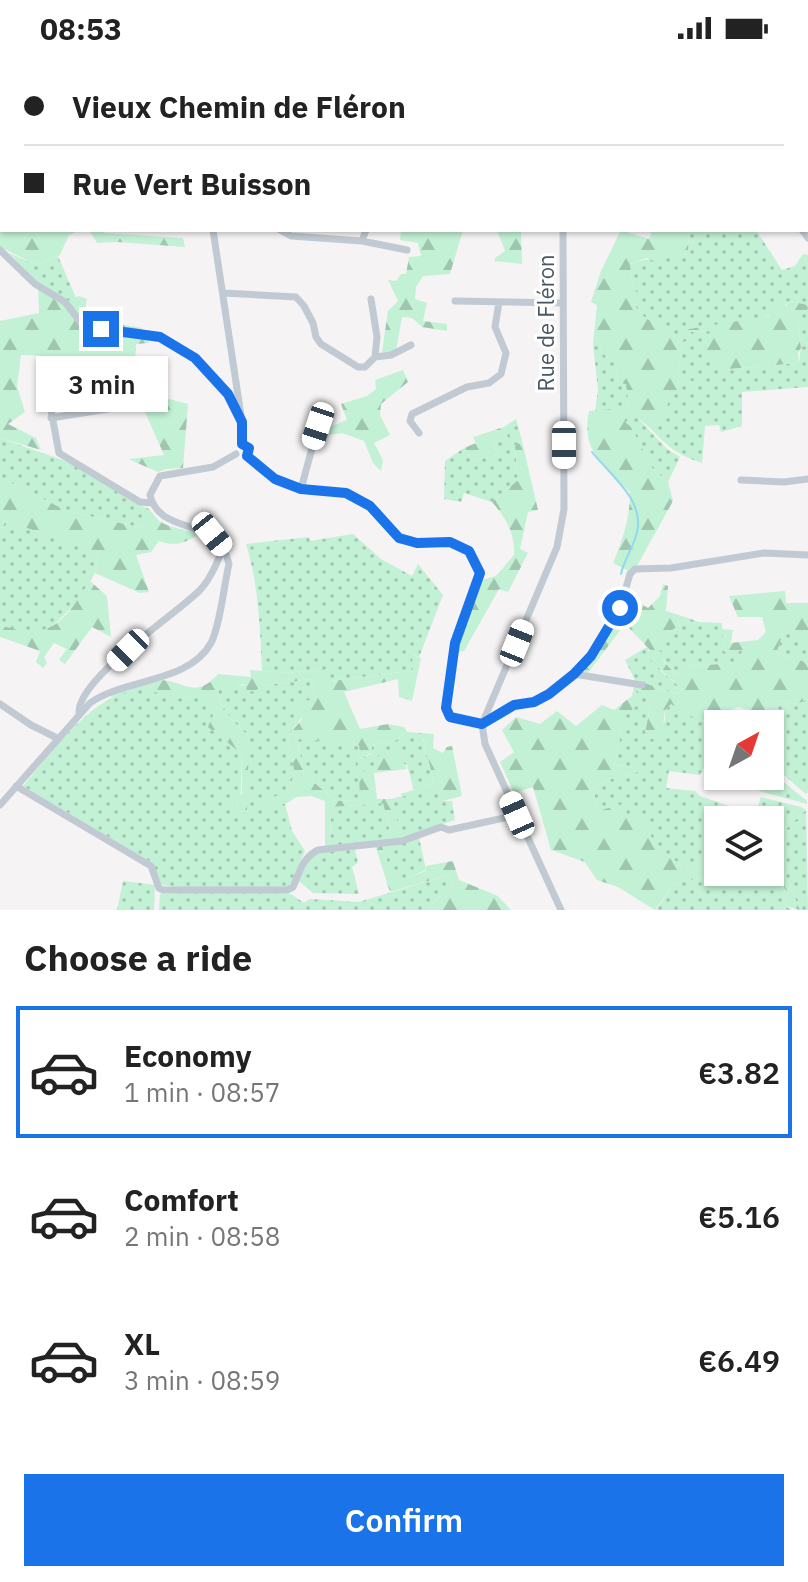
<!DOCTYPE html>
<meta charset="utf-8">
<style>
:root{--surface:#fff;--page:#f6f6f6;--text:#222;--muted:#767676;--line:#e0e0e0;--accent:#1a73e8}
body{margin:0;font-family:"IBM Plex Sans",sans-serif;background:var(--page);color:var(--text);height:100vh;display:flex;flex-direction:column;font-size:30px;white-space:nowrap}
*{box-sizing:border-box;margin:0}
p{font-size:26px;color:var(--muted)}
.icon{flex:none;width:44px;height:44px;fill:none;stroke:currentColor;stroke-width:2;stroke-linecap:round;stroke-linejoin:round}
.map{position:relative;height:854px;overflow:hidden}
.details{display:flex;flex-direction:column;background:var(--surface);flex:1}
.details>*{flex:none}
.top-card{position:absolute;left:0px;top:0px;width:808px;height:176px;box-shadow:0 2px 6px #0004;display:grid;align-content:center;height:176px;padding:0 24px;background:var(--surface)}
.needle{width:52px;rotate:40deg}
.tools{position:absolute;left:704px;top:654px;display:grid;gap:16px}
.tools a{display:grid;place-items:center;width:80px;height:80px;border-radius:0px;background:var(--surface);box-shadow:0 2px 6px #0004;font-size:40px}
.end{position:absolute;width:36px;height:36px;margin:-18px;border:10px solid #1a73e8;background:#fff;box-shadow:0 0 0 4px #fff}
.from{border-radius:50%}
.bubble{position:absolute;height:56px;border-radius:0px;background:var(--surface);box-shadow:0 2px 6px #0004;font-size:26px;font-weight:600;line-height:56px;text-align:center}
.car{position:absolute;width:24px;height:48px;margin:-24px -12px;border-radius:10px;box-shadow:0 0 6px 2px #0007;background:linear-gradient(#fff 24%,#345 0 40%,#fff 0 76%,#345 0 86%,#fff 0)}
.top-card b{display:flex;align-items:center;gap:28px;height:76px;font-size:30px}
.top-card b+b{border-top:2px solid var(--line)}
.top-card i{width:20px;height:20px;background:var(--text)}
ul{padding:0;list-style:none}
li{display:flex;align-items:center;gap:24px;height:132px;margin:0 16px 12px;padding:0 8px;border:4px solid transparent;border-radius:0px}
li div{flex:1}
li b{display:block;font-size:30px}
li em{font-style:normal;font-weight:600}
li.on{border-color:var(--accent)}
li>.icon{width:72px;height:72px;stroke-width:1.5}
h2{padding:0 24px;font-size:36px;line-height:96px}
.cta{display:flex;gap:16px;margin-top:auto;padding:16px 24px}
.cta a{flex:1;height:92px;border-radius:0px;background:var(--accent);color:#fff;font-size:32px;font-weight:600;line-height:92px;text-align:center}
.status{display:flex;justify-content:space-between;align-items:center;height:56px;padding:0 40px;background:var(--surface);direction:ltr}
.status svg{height:22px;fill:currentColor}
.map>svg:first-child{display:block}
.grass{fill:url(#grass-dots)}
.forest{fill:url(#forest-firs)}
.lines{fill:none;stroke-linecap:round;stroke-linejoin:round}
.stream{stroke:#90daee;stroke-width:2}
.minor{stroke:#c1cad2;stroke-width:7}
.route{stroke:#1a73e8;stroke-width:10}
.labels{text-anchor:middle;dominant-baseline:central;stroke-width:6;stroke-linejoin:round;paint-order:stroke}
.street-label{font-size:22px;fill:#4a5661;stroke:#fff}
</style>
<div class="status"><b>08:53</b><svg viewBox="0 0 49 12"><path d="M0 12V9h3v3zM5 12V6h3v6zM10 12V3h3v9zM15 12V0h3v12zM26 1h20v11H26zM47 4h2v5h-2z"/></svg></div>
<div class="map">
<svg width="808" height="854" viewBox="0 0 808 854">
<defs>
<pattern id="grass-dots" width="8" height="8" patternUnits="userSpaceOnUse" patternTransform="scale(2)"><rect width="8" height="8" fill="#c3f1d5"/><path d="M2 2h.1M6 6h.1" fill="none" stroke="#a0c6b0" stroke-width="1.8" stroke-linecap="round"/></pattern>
<pattern id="forest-firs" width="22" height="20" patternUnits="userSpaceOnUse" patternTransform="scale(2)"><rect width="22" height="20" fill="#c3f1d5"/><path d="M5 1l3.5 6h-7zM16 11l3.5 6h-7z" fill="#a0c6b0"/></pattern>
</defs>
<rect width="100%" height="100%" fill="#f5f3f3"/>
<path class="grass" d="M 689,174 L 756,174 L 782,214 L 795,210 L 803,198 L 808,199 L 808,249 L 789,245 C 773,268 715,270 689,273 L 680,282 L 644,261 L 631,245 L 633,232 L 630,208 C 649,201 668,202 688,198 Z
M 9,197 L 37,209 L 58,200 L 76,242 L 68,245 L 38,227 Z
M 808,253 L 808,331 L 742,336 L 742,370 L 721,376 L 719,369 L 705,370 L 702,407 C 680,400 667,391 652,374 L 681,325 L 698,330 L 678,319 L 682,285 L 691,276 L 712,275 L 713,308 L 728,313 L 799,307 L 801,291 L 797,262 Z
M 593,288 L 600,288 L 602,297 L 614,306 L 619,327 L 627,327 L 629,353 L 595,355 L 598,334 Z
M 637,361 L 667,393 L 680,401 L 668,426 L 652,412 L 631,371 L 624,366 Z
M 516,363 L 522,385 L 515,390 L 518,424 L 492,446 L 464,437 L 461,446 L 444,443 L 445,405 L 464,392 L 472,405 L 497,399 L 494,388 L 508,382 L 504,371 Z
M 0,382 L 71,407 L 137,448 L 149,453 L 142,472 L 67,455 L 0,421 Z
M 6,465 L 99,496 L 95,517 L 76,547 L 49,574 L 23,577 L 0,569 L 0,474 Z
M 353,478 L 381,503 L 412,520 L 418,508 L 443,539 L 419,601 L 414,599 L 411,615 L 330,625 L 328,613 L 286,617 L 262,615 C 260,572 259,530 246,488 L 309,481 L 310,485 Z
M 685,561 L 699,566 L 722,567 L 724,595 L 743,595 L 741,607 L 685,610 L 677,619 L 663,604 L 655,591 L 669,576 L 684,566 Z
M 785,572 L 802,578 L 801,583 L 808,585 L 808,608 L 796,602 L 776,598 Z
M 647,591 L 661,615 L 682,633 L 677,638 L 635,624 L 625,604 Z
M 311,623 L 315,643 L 288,680 L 295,719 L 280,747 L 285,748 L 292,775 L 305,795 L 290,829 L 281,832 L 179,832 L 162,829 L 151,806 L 23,730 C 50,698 95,636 140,632 C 151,631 159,637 169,640 C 181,643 195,640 207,641 L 223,682 L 242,698 L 240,758 L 249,680 C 231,665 221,653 217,629 L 261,630 Z
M 636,634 L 641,635 L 651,648 L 645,675 L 665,665 L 665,654 L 671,648 C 688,659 714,663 718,686 L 700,719 L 669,715 L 666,732 L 695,735 L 700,740 L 755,759 L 761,741 L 801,751 L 770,775 L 770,764 L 718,764 L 718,799 L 683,811 L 654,788 L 598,755 L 593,731 L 616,721 L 638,716 L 635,712 L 615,709 L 624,659 Z
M 808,643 L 808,736 L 806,738 L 770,707 L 778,679 L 768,652 L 778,645 L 797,648 Z
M 407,676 L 434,678 L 423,682 L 434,727 L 414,734 L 407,709 L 380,698 L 360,744 L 336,745 L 304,718 L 297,682 L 359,689 L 360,699 L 351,704 L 355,715 L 355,705 L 371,698 L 372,689 L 395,685 Z
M 770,715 L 807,745 L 807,748 L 759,735 L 762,728 L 756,723 L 758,720 L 770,720 Z
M 437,731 L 443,745 L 452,745 L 455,764 L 402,782 L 391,743 Z
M 383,747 L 392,784 L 330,791 L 331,751 Z
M 806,754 L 808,854 L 800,854 L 771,787 Z
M 419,781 L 426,814 L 395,827 L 381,788 Z
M 355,793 L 358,807 L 352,811 L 359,838 L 313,837 L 298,824 L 312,800 L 327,795 Z
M 726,816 L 766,816 L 772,827 L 783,827 L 787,838 L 785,850 L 792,854 L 656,854 L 673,828 Z
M 449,819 L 453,830 L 434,845 L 429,854 L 159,854 L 160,838 L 236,835 L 291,838 L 304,847 L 310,843 L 359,846 Z
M 123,825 L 155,829 L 154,854 L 117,854 Z"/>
<path class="forest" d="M 0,93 L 2,174 L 80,174 L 69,179 L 60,199 L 37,209 L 0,191 Z
M 89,174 L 102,174 L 105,177 L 183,182 L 185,191 L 117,186 L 97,187 Z
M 401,174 L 463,174 L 450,218 L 423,220 L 416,231 L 415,243 L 427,247 L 423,265 L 447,268 L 447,275 L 422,271 L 412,262 L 402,261 L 396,295 L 392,298 L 382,296 L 388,255 L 398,245 L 388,224 L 396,225 L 401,218 L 406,218 L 409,201 L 421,200 L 418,187 L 400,184 Z
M 497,174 L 521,174 L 522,208 L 495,205 L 495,202 L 505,195 Z
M 621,174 L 649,183 L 652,174 L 689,174 L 688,198 L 663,203 L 660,208 L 647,202 L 630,208 L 633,232 L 641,240 L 631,245 L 644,261 L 679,281 L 689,273 L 769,260 L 769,255 L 780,249 L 786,250 L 789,245 L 808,249 L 808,253 L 797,262 L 801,292 L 798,297 L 799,307 L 728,313 L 713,308 L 706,291 L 712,283 L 712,275 L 691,276 L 682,285 L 678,319 L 699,328 L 699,330 L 681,326 L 652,374 L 637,361 L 625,366 L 631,371 L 653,413 L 668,426 L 673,445 L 637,510 L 629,515 L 613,507 C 623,483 630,462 630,436 C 603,409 581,396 589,355 L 629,352 L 626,328 L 619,327 L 614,306 L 602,297 L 600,288 L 593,288 L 597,249 L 591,246 L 601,215 Z
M 38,227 L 67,245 L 79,240 L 87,243 L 83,262 L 142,272 L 149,287 L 136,288 L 135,306 L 142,336 L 188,348 L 183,412 L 166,413 L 158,416 L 128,403 L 164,399 L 138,340 L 88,350 L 67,346 L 58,332 L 78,320 L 75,301 L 21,299 L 17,330 L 25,356 L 8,368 L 36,382 L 41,394 L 0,382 L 0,265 L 39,257 Z
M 403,314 L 408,326 L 381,348 L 380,359 L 390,379 L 374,387 L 383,404 L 381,415 L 373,407 L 364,385 L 342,377 L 330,379 L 327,372 L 347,364 L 341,348 L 367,340 L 376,333 L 375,324 Z
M 504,371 L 508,382 L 494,388 L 497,399 L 472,405 L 464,392 L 476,387 L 473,381 Z
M 522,385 L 538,454 L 528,456 L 520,493 L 528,497 L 508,536 L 499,533 L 464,595 L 456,596 L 482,524 L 496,520 L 514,499 C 515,477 506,462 492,446 L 518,424 L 515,390 Z
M 0,421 L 67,455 L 142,472 L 149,453 L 159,465 L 169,470 L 199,478 C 186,487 174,491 159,485 L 151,496 L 136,499 L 149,536 L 140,537 L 95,517 L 99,496 L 6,465 L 0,474 Z
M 90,525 L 107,540 L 111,581 L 92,571 L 65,608 L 59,604 L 67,593 L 54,587 L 44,601 L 47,607 L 43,612 L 36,606 L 40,595 L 0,581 L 0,569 C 51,586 63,567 90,525 Z
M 663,528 L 668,530 L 666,555 L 685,561 L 684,566 L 669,576 L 655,591 L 662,597 L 663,605 L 677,619 L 685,610 L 741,607 L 743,595 L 724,596 L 722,573 L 733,574 L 731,587 L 758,584 L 766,576 L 762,561 L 738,561 L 729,540 L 785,535 L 786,547 L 808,547 L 808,585 L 800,583 L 801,578 L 785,572 L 776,598 L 796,602 L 808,608 L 808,643 L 797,648 L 778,645 L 768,652 L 776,664 L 778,679 L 776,682 L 770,668 L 766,668 L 750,654 L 738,651 L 704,664 L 690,660 L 671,648 L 665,654 L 661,684 L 651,683 L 645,676 L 651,648 L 641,635 L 636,634 L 640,647 L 624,660 L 615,709 L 635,712 L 638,716 L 616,721 L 593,731 L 598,755 L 623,748 L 628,759 L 645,762 L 654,788 L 683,811 L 718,799 L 718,816 L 726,816 L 673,828 L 655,854 L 618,831 L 597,824 L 585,806 L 551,794 L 533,731 L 514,737 L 500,706 L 514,696 L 502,674 L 516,661 L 540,668 L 557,655 L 576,670 L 602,649 L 614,654 L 632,640 L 635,624 L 677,638 L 682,633 L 648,602 L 650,594 L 625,568 L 587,618 L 583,615 L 624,551 L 633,543 L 648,552 L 660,540 Z
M 413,599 L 421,602 L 412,645 L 399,641 L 398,623 L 344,636 L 360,673 L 388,668 L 404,671 L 407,676 L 395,685 L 372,689 L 371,697 L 356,705 L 355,716 L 351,716 L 351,703 L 360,699 L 359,689 L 297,683 L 304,718 L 336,745 L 360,744 L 359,717 L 374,710 L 380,698 L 398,693 L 407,713 L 374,717 L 377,743 L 391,743 L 402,782 L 392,784 L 383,747 L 331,751 L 330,791 L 325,792 L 325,745 L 311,740 L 297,741 L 285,748 L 280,747 L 266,753 L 266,744 L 286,736 L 295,719 L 288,680 L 302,663 L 293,656 L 292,647 L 315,643 L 311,623 L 261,630 L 254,636 L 247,634 L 244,628 L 233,631 L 217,630 C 221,653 231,665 249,680 L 247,757 L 240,758 L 232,744 L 242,738 L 242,698 L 208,671 L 214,657 L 206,652 L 206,641 L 172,641 L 141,632 L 111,641 L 112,636 C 126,632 147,622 161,624 C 184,625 195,644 218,618 L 251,621 L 250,614 L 286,617 L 329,613 L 331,625 L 411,615 Z
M 434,678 L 433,692 L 443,697 L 447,691 L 452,690 L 462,740 L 443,745 L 437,731 L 402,741 L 401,738 L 434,727 L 423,681 Z
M 801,751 L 806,754 L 771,787 L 800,854 L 785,850 L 787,838 L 783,828 L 772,827 L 766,816 L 770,816 L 770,775 Z
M 381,788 L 395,826 L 426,815 L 426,810 L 453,805 L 459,824 L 498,840 L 511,854 L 429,854 L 434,845 L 453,830 L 449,819 L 390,836 L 375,789 Z"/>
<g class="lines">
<path class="stream" d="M 592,396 C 610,419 645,444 637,476 C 634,491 624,503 621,518"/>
<path class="minor" d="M 545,0 L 547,2
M 0,16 L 2,17
M 806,53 L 808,54
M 213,174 L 242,366 L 242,388
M 280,174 L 291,180 L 362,185 L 407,194
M 802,174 L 808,182
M 362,185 L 366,174
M 0,194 L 35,228 L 65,246 L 82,268 L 92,272 L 132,275 L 160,281 L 195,302 L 228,338 L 242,366
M 224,237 L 296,241 L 304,250 L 313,267 L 316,281 L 321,288 L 358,311 L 365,311 L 375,301 L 391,299 L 411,289
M 371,243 L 377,281 L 375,301
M 455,245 L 563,247
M 48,338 L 59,397 L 140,446 L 152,447
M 51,362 L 108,353
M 419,377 L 410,365 L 412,358 L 467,331 L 489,327 L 501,318 L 506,297 L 495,271 L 499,246
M 247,400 L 275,423 L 301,433 L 346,437 L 370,450 L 399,482 L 417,487 L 450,486 L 469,495 L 480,517 L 455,587 L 446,652 L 450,661 L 482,668
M 741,424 L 784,426 L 808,423
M 301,433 L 318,370
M 574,618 L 642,629
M 0,648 L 31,669 L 57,682
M 79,657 C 77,623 175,559 199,535 C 210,524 217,507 223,492
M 482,668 L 514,649 L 534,646 L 549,638 L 574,618 L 591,600 L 620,552 L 630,518 L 635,513 L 671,512 L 764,497 L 808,499
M 16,730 L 151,810 L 159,832 L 163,834 L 287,834 L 293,831 C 300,816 302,802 318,794 L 402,785 L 441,771 L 449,774 L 517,759
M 0,749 L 90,647 C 125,622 189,627 211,587 C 220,570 224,529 229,508 C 219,459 160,481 150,439 L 160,420 L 213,411 L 236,398
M 561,854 L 485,688 L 482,668 L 557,491 L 564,453 L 563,174"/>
</g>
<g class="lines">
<path class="route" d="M 101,273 L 160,281 L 195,302 L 228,338 L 242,366 L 242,388 L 249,392 L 247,400 L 275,423 L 301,433 L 346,437 L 370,450 L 399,482 L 417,487 L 450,486 L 469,495 L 480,517 L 455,587 L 446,652 L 450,661 L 482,668 L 514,649 L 534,646 L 549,638 L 574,618 L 591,600 L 620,552"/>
</g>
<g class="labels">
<g class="street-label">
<text transform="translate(545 267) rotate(-90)">Rue de Fléron</text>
</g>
</g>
</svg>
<div class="tools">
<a><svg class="needle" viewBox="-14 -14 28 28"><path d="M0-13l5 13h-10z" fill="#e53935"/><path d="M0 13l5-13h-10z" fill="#767676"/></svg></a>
<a><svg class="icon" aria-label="layers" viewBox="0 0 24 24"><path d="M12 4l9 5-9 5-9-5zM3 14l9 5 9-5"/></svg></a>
</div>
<i class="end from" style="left:620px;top:552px"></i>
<i class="end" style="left:101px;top:273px"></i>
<div class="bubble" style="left:36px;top:300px;width:132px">3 min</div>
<i class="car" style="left:318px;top:370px;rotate:198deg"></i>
<i class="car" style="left:564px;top:389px;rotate:180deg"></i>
<i class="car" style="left:212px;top:478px;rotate:141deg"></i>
<i class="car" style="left:517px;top:587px;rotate:22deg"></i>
<i class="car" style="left:128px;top:594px;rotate:225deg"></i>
<i class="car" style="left:517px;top:759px;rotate:336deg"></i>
<div class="top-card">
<b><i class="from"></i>Vieux Chemin de Fléron</b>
<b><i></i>Rue Vert Buisson</b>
</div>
</div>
<section class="details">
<h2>Choose a ride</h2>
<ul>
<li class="on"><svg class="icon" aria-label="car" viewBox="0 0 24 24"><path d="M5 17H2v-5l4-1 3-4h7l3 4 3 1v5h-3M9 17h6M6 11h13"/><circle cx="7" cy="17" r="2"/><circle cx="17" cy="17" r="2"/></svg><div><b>Economy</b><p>1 min · 08:57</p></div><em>€3.82</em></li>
<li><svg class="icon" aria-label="car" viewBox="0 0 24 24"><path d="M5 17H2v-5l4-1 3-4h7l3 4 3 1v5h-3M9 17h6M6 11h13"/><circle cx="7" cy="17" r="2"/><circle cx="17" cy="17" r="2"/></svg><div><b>Comfort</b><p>2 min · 08:58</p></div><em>€5.16</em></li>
<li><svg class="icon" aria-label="car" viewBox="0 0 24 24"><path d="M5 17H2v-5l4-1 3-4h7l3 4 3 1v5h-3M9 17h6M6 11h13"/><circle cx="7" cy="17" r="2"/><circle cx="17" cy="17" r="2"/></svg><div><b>XL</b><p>3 min · 08:59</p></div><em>€6.49</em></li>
</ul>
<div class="cta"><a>Confirm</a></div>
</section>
